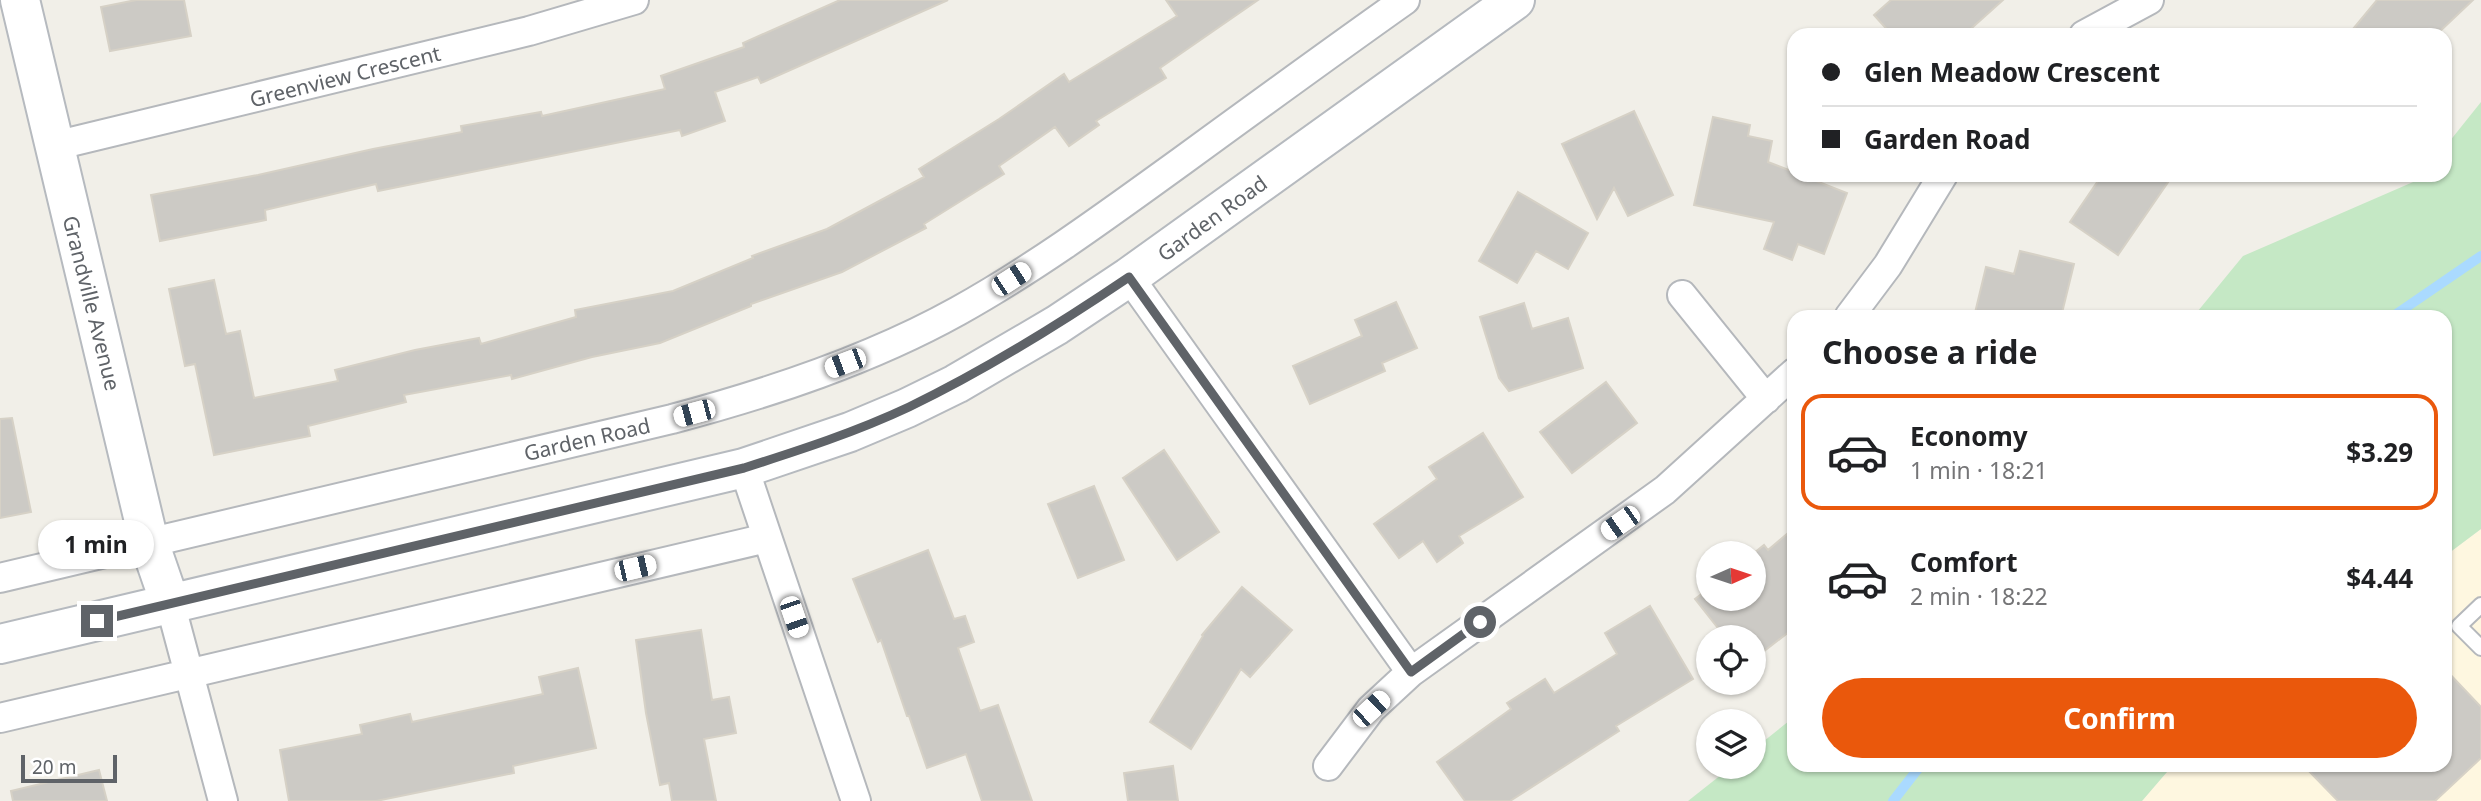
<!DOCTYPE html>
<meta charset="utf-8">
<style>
:root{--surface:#fff;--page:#f2f2f2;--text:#202124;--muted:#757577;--line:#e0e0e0;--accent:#ea580c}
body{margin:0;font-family:"Noto Sans",sans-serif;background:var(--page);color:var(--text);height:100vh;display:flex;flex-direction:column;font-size:26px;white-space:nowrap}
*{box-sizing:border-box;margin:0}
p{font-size:23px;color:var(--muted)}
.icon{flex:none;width:38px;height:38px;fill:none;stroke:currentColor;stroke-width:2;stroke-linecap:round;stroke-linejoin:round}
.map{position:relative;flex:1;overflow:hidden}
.side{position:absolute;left:1787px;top:310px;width:665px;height:462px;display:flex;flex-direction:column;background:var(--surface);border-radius:21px;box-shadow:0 2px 5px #0004}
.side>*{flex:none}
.top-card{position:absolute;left:1787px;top:28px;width:665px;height:154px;border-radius:21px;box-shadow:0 2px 5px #0004;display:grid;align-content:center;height:154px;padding:0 35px;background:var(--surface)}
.needle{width:46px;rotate:87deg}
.controls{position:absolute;left:1696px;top:541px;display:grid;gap:14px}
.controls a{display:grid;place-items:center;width:70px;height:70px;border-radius:50%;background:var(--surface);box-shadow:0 2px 5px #0004;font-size:35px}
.scale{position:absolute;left:21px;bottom:18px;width:96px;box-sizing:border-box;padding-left:7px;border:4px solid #5f6368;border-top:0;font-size:19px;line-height:24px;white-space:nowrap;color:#5f6368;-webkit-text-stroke:5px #fff;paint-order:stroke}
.end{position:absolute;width:32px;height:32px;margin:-16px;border:9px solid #5f6368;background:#fff;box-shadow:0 0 0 4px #fff}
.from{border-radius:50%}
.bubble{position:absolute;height:49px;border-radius:24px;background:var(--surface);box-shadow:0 2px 5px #0004;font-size:23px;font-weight:700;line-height:49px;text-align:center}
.car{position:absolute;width:21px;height:42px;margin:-21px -10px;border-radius:9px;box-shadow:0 0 5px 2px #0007;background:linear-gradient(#fff 24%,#345 0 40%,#fff 0 76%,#345 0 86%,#fff 0)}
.top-card b{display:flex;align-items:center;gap:24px;height:66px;font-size:26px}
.top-card b+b{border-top:2px solid var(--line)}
.top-card i{width:18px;height:18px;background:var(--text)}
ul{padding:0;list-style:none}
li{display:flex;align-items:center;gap:21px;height:116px;margin:0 14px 10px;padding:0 21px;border:4px solid transparent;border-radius:21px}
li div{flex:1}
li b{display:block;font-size:26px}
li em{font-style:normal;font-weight:700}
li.on{border-color:var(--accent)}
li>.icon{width:63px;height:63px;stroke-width:1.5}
h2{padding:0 35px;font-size:32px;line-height:84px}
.button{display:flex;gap:14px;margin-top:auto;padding:14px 35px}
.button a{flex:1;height:80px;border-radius:42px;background:var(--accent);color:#fff;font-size:28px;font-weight:700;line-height:80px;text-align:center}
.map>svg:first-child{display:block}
.commercial{fill:#fef7e0}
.green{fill:#c5e8c5}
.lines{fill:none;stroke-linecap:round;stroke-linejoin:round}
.stream{stroke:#aadaff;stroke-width:10}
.building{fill:#cccac5;stroke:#d6d1c6;stroke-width:2}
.lane-casing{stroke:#b5b8bc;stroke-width:18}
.street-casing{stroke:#b5b8bc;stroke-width:32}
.secondary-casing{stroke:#b6babf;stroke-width:42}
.lane{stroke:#fff;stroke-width:14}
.street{stroke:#fff;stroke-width:28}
.secondary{stroke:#fff;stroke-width:38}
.route{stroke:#5f6368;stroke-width:9}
.labels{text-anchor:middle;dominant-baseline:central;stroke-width:7;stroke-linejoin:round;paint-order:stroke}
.street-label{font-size:21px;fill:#5f6368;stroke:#fff}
</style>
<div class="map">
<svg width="2481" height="801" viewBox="0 0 2481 801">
<rect width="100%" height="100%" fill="#f1efe8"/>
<path class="commercial" d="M 2481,529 L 2481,801 L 2142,801 L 2173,765 L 2445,765 L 2445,556 Z"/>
<path class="green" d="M 2481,102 L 2481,529 L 2445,556 L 2445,317 L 2193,317 L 2243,256 L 2420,179 L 2423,175 L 2445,175 L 2445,147 Z
M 1794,717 L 1794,765 L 2173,765 L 2142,801 L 1688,801 L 1731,767 L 1754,766 L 1754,749 Z"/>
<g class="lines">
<path class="stream" d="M 2392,317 L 2481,256
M 1893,801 L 1921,765"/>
</g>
<path class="building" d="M 136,0 L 184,0 L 191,36 L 110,51 L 101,7 Z
M 840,0 L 948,0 L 761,83 L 758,77 L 715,92 L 725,121 L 682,136 L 680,130 L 378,191 L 376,184 L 265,210 L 266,220 L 160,241 L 151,195 L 258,175 L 373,149 L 462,132 L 461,126 L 541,112 L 542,116 L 665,89 L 661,76 L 744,47 L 743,43 Z
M 1166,0 L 1258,0 L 1160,68 L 1166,78 L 1096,121 L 1099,125 L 1069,146 L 1055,127 L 999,166 L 1004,174 L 924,224 L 926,228 L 842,272 L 751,304 L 751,306 L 660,343 L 592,357 L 512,379 L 511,375 L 404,395 L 406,402 L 308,426 L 310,436 L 214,455 L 195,364 L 185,366 L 169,289 L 214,280 L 226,334 L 240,331 L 254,398 L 338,381 L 335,370 L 415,350 L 479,338 L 481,344 L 576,317 L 575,310 L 673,291 L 753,258 L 752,256 L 827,229 L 924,177 L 919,169 L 999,119 L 1064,74 L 1069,82 L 1177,16 Z
M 1891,0 L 2003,0 L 1964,35 L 1892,35 L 1874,15 Z
M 2377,0 L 2473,0 L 2436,35 L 2348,35 Z
M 1634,111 L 1673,195 L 1628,216 L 1614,188 L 1597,219 L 1562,144 Z
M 1713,117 L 1750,125 L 1748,136 L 1772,141 L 1768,162 L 1794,172 L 1794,175 L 1801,175 L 1847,193 L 1824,254 L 1798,244 L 1792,260 L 1764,249 L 1774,222 L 1694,205 Z
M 2102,175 L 2173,175 L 2118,255 L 2070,222 Z
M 1518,192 L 1588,233 L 1568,269 L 1536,251 L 1517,283 L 1479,261 Z
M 2020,251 L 2074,264 L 2061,317 L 1974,317 L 1986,267 L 2014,274 Z
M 1396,302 L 1417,348 L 1382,363 L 1385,371 L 1310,404 L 1293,366 L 1362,336 L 1355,320 Z
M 1524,303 L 1532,329 L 1568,318 L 1583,368 L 1509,391 L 1499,378 L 1480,317 Z
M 1606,382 L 1637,423 L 1572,473 L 1540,432 Z
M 12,418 L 31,512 L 0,518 L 0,419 Z
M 1483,433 L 1523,497 L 1459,536 L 1463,543 L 1437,562 L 1423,541 L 1399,558 L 1374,524 L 1437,479 L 1429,467 Z
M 1164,450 L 1219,532 L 1177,560 L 1123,478 Z
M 1094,486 L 1124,560 L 1078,578 L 1048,504 Z
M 1794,528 L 1794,628 L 1754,659 L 1754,637 L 1725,637 L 1695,599 L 1708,589 L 1708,598 L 1754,598 L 1754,553 L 1764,545 L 1768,550 Z
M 928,550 L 954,619 L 965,616 L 974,642 L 958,648 L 980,711 L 998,705 L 1032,801 L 982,801 L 966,754 L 927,768 L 909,716 L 907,716 L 881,640 L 878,642 L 853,579 Z
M 1242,587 L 1292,630 L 1250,677 L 1241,669 L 1191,749 L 1150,722 L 1203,636 L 1202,635 Z
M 1650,606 L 1693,679 L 1616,726 L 1619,731 L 1510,801 L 1465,801 L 1437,762 L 1511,709 L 1507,703 L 1545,679 L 1554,693 L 1617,654 L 1605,633 Z
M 701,630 L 712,700 L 729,697 L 736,733 L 704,739 L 716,801 L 672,801 L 669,783 L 660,785 L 646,713 L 636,640 Z
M 578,668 L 596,748 L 513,766 L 514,773 L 376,801 L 289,801 L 280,750 L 362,734 L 360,725 L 410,714 L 412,722 L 543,694 L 539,677 Z
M 2445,669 L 2481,707 L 2481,758 L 2435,801 L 2338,801 L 2303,765 L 2445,765 Z
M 1173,766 L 1178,801 L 1128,801 L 1124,773 Z
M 99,770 L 107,801 L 13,801 L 11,791 Z"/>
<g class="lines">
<defs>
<path id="lane" d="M 2481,605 L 2459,626 L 2481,648"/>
<path id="street" d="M 2084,35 L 2149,0
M 54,146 L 529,31 L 634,0
M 1129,277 L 1411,672
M 1682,295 L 1766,399
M 1849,317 L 1888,265 L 1943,175
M 744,468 L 856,801
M 0,578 L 672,419 C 770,393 870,360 958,311 C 1037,267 1110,213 1182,161 C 1256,107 1330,53 1405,0
M 170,603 L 223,801
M 0,718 L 767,538
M 1328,766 L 1371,709 L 1411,672 L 1665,490 L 1794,373"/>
<path id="secondary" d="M 20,0 L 149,542 L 170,603
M 0,644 L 744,468 L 850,432 L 907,408 L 956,384 L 1057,325 L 1129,277 L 1515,0"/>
</defs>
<use href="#lane" class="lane-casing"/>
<use href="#street" class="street-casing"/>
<use href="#secondary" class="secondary-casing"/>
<use href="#lane" class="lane"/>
<use href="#street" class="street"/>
<use href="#secondary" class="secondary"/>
</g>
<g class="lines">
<path class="route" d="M 97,621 L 744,468 C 800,450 856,432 909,407 C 986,370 1058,325 1129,277 L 1411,672 L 1480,622"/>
</g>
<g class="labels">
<g class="street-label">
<text transform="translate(345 76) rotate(-14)">Greenview Crescent</text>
<text transform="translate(1212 218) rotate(-36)">Garden Road</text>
<text transform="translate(92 303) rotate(76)">Grandville Avenue</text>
<text transform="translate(587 439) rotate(-13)">Garden Road</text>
</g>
</g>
</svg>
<div class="controls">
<a><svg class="needle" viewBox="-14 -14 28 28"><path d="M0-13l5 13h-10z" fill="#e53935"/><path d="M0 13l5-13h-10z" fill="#757577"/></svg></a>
<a><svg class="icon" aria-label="locate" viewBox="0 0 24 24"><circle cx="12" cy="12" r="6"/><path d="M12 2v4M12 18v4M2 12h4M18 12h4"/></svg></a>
<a><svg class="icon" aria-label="layers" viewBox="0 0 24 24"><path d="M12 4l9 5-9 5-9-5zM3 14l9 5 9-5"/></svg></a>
</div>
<div class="scale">20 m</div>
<i class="end from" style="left:1480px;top:622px"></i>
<i class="end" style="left:97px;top:621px"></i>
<div class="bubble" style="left:38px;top:520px;width:116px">1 min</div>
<i class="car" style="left:1011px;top:279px;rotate:57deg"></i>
<i class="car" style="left:845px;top:363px;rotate:249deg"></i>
<i class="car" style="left:694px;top:413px;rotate:255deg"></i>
<i class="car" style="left:1620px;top:523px;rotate:235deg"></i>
<i class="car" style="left:635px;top:568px;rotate:77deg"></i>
<i class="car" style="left:794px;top:617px;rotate:161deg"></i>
<i class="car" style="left:1371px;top:709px;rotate:47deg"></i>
<div class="top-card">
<b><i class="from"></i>Glen Meadow Crescent</b>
<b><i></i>Garden Road</b>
</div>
<section class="side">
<h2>Choose a ride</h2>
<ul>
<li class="on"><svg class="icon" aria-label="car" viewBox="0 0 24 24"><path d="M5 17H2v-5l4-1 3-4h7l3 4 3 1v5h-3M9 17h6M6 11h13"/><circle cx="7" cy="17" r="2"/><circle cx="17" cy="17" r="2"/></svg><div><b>Economy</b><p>1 min · 18:21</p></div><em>$3.29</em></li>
<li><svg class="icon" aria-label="car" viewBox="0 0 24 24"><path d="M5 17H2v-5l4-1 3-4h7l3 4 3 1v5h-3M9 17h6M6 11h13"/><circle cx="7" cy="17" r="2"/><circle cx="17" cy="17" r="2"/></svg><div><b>Comfort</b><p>2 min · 18:22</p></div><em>$4.44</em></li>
</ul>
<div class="button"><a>Confirm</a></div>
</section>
</div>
